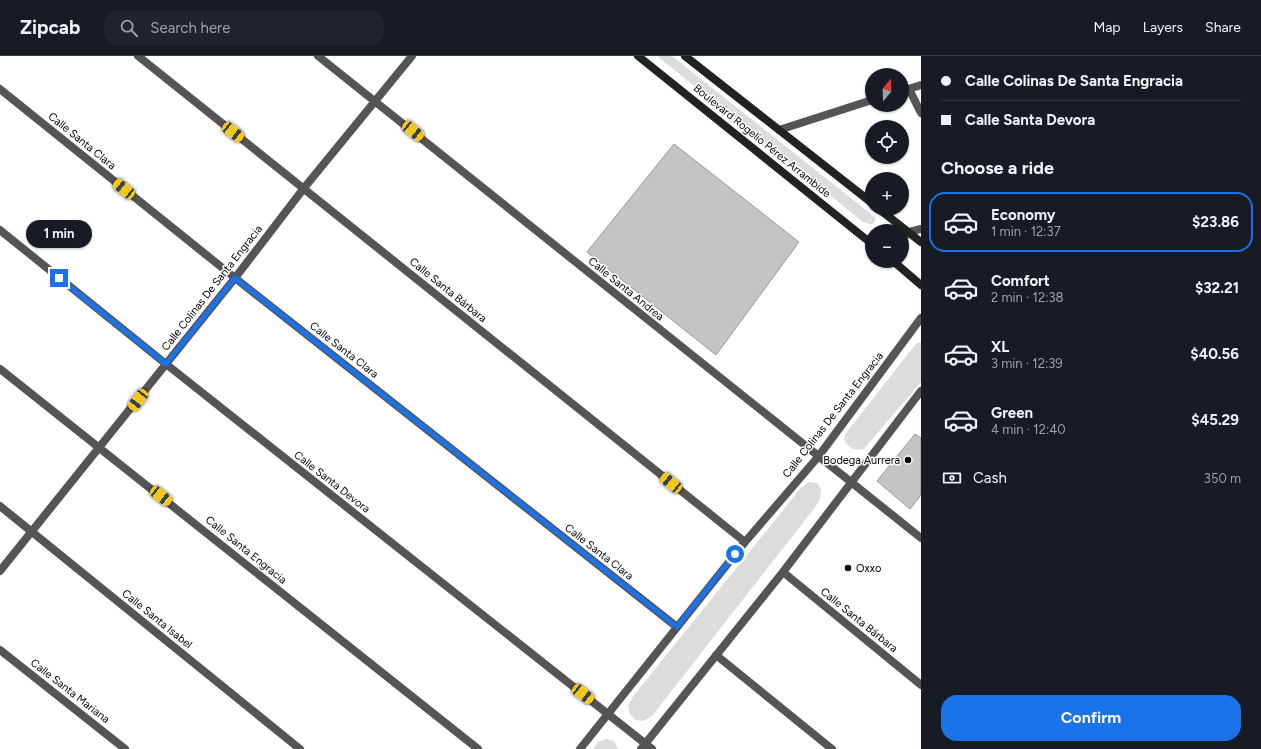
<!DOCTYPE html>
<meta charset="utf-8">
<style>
:root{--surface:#171b24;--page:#20242c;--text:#f1f3f6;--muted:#9ea1a6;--line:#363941;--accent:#1a73e8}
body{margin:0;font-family:Figtree,sans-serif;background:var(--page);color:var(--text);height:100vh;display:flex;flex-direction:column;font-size:15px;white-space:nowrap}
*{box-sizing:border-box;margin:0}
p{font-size:13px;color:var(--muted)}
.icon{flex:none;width:22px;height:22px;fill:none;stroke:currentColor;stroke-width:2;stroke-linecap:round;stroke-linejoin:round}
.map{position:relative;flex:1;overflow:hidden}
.side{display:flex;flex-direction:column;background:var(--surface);width:340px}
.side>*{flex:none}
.banner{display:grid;align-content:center;height:88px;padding:0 20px;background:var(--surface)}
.needle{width:26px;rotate:19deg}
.controls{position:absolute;left:865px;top:12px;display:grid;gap:8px}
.controls a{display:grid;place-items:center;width:44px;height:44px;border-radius:50%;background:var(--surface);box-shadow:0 1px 3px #0004;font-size:20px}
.end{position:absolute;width:18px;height:18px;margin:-9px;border:5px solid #1a73e8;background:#fff;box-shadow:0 0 0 2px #fff}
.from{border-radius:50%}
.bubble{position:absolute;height:28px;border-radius:14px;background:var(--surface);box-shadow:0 1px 3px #0004;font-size:13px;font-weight:700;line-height:28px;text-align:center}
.car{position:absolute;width:12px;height:24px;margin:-12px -6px;border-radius:5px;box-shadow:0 0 3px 1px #0007;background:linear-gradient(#f5c518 24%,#345 0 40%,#f5c518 0 76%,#345 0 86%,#f5c518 0)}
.banner b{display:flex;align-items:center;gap:14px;height:38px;font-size:15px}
.banner b+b{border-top:1px solid var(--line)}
.banner i{width:10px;height:10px;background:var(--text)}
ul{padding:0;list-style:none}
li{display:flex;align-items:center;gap:12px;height:60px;margin:0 8px 6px;padding:0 12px;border:2px solid transparent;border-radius:16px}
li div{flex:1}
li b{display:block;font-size:15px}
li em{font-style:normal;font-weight:700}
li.on{border-color:var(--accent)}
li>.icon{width:36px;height:36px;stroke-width:1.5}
h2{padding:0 20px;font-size:18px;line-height:48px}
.pay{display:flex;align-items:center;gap:10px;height:44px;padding:0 20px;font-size:15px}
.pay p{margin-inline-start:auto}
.primary-button{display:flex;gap:8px;margin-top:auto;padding:8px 20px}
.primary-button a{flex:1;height:46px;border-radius:16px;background:var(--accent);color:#fff;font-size:16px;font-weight:700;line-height:46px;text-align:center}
header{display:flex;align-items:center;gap:24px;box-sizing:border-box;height:56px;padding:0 20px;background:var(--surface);border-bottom:1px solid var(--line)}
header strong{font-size:19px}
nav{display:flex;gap:22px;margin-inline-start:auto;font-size:14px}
.search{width:280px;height:36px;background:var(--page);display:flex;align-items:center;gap:10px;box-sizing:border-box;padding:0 14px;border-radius:16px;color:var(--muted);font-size:15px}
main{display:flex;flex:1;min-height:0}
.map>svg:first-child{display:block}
.green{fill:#dcdcdc}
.building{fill:#c4c4c4;stroke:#999}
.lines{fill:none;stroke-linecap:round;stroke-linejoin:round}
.service{stroke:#555;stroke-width:8}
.minor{stroke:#555;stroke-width:8}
.secondary{stroke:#222;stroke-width:8}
.route{stroke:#1a73e8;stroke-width:5}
.poi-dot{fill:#000;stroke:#fff;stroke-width:1.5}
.labels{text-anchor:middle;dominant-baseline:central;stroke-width:3;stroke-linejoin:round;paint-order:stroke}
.street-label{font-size:11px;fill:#000;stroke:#fff}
.poi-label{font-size:11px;fill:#000;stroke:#fff;text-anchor:end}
</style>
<header>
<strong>Zipcab</strong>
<div class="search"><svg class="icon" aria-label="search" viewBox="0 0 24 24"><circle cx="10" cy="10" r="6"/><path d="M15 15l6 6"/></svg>Search here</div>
<nav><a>Map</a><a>Layers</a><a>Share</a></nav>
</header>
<main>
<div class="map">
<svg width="921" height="693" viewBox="0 0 921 693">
<rect width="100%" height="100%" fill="#fff"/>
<path class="green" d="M 657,0 L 672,0 L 876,162 L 873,168 L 869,168 L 863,166 Z
M 921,286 L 921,326 L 864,393 C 854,395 849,393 844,383 L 846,377 L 911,294 L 917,287 Z
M 808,426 L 817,427 L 821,432 L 820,443 L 816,450 L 652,660 L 643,665 L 635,664 L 630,658 L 628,650 L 634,639 L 800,433 Z
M 607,683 L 614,685 L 618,693 L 593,693 L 599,685 Z"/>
<path class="building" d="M 674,88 L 799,186 L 716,299 L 587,196 Z
M 915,378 L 921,382 L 921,439 L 910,453 L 877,425 Z"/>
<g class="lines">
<path class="service" d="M 909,33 L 921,57
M 902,35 L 921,29
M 779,74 L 872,44
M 902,183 L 909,176 L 921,173"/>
<path class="minor" d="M 138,0 L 745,486
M 318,0 L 921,482
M 0,33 L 235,222 L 677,571
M 0,174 L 166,308 L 652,693
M 0,313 L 478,693
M 0,450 L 300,693
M 0,515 L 235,222 L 304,132 L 412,0
M 783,516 L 921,629
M 0,594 L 125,693
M 716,599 L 832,693
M 580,693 L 745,486 L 818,401 L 921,262
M 641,693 L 783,516 L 921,335"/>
<path class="secondary" d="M 638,0 L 872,188
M 685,0 L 872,147
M 879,153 L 921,186
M 893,205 L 921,229"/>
</g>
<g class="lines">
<path class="route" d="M 59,222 L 166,308 L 235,222 L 677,571 L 735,498"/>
</g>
<g class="poi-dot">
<circle cx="908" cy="404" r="4"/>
<circle cx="848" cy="512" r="4"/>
</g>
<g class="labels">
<g class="street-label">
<text transform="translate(82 85) rotate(39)">Calle Santa Clara</text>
<text transform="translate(762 85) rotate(39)">Boulevard Rogelio Pérez Arrambide</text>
<text transform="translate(212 232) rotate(-52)">Calle Colinas De Santa Engracia</text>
<text transform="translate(626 233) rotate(39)">Calle Santa Andrea</text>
<text transform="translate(448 234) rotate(39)">Calle Santa Bárbara</text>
<text transform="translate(344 294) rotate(38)">Calle Santa Clara</text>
<text transform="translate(833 359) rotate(-52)">Calle Colinas De Santa Engracia</text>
<text transform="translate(332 426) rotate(38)">Calle Santa Devora</text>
<text transform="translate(246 494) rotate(39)">Calle Santa Engracia</text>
<text transform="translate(599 496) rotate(38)">Calle Santa Clara</text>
<text transform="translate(157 563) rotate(39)">Calle Santa Isabel</text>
<text transform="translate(859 564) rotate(39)">Calle Santa Bárbara</text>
<text transform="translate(70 635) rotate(38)">Calle Santa Mariana</text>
</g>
<g class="poi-label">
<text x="900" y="404">Bodega Aurrera</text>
<text x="856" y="512" text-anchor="start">Oxxo</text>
</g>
</g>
</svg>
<div class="controls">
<a><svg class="needle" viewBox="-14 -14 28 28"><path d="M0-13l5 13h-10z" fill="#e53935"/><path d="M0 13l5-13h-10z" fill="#9ea1a6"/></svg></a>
<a><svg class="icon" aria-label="locate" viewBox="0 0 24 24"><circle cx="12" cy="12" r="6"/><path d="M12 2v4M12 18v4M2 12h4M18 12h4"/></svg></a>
<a>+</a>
<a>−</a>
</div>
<i class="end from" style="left:735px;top:498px"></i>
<i class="end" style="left:59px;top:222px"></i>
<div class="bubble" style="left:26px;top:164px;width:66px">1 min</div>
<i class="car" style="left:413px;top:75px;rotate:129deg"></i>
<i class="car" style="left:233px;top:76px;rotate:128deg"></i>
<i class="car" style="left:124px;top:133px;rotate:309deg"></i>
<i class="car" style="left:138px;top:344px;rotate:218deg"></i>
<i class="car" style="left:671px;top:427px;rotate:309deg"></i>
<i class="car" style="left:161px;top:440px;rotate:128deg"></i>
<i class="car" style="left:583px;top:638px;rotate:128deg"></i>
</div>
<section class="side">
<div class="banner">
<b><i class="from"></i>Calle Colinas De Santa Engracia</b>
<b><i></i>Calle Santa Devora</b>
</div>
<h2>Choose a ride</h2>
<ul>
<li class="on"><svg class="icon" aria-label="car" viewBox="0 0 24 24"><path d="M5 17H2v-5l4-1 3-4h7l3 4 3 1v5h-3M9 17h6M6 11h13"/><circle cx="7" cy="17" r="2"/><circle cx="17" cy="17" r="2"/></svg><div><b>Economy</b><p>1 min · 12:37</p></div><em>$23.86</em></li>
<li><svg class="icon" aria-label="car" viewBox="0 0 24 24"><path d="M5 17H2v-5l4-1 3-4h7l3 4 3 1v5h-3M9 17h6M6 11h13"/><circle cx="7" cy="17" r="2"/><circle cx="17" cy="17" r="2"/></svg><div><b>Comfort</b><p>2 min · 12:38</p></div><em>$32.21</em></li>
<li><svg class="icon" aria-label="car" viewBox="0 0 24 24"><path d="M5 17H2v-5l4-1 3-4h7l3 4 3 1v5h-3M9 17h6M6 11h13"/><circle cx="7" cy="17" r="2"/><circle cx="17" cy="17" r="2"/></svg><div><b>XL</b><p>3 min · 12:39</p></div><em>$40.56</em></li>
<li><svg class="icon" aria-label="car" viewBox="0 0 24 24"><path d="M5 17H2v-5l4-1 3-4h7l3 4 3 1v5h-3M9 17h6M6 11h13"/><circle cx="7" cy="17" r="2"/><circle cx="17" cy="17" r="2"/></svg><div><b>Green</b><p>4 min · 12:40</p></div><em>$45.29</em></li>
</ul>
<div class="pay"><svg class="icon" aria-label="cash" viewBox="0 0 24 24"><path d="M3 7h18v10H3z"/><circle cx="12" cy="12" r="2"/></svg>Cash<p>350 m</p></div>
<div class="primary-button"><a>Confirm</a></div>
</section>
</main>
